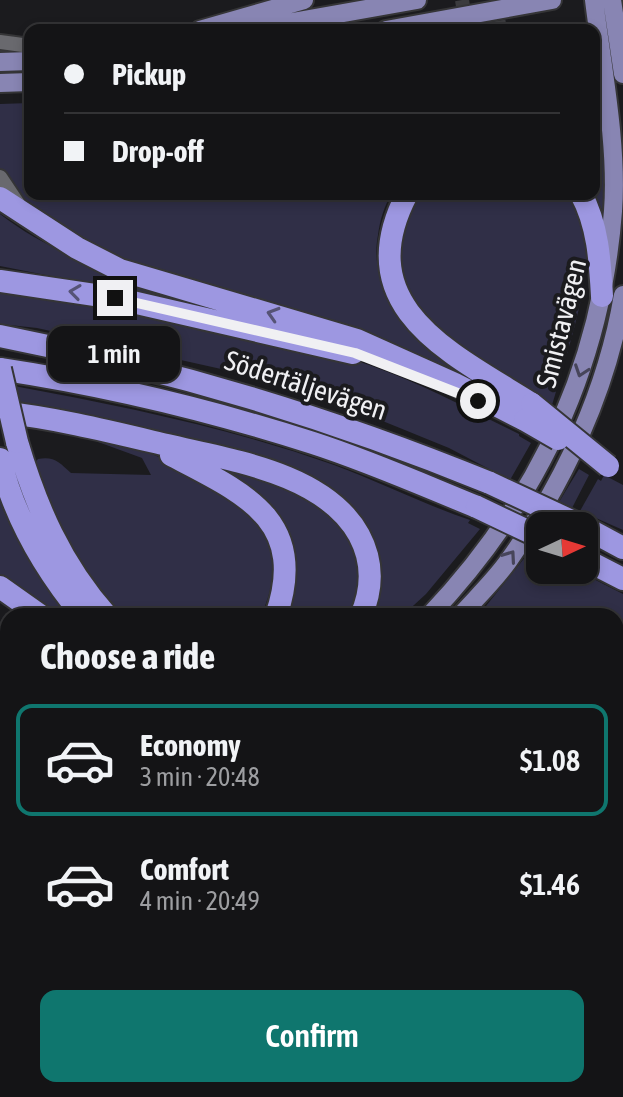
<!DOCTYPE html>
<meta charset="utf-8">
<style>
:root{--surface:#141416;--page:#212123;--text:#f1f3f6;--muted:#9d9ea1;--line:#333335;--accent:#0f766e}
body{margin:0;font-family:"Asap Condensed",sans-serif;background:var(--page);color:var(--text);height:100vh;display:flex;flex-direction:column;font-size:30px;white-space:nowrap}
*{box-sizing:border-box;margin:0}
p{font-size:26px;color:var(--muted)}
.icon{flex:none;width:44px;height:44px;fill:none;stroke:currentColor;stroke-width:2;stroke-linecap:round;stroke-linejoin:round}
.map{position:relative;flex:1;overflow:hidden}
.details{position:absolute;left:0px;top:608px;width:624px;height:490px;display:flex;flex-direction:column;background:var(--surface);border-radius:24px 24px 0 0;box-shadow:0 4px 12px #0003,0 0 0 2px var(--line)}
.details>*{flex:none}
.top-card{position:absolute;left:24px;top:24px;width:576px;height:176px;border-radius:16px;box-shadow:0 4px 12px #0003,0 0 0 2px var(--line);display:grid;align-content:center;height:176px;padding:0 40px;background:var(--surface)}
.needle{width:52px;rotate:86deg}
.fabs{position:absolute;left:526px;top:512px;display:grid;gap:16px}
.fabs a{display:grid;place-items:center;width:72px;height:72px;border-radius:16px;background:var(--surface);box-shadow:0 4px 12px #0003,0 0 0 2px var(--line);font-size:40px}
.end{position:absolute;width:36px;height:36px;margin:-18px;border:10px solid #f0f0f3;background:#111;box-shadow:0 0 0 4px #111}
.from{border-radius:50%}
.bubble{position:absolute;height:56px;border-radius:16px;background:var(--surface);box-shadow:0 4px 12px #0003,0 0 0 2px var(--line);font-size:26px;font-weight:600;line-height:56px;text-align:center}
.top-card b{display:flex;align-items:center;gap:28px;height:76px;font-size:30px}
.top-card b+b{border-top:2px solid var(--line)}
.top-card i{width:20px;height:20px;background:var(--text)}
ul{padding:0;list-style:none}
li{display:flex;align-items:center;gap:24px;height:112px;margin:0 16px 12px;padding:0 24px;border:4px solid transparent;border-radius:16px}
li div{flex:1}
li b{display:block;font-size:30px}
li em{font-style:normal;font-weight:600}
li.current{border-color:var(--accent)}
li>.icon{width:72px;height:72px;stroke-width:1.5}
h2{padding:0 40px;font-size:36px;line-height:96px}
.cta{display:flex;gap:16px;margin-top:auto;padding:16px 40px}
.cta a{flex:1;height:92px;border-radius:16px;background:var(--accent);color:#fff;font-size:32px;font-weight:600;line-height:92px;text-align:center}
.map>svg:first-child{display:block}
.green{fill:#302f47}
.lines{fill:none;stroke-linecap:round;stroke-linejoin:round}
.minor-tunnel{stroke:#3b3b3e;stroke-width:14;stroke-dasharray:14 7;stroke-linecap:butt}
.minor-casing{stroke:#353537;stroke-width:18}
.major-casing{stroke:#353537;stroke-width:22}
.highway-casing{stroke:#353537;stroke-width:26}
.minor{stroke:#69696e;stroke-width:14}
.major{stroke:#8885b3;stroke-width:18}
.highway{stroke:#9d97e1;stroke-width:22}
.highway-bridge-casing{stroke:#353537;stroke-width:26;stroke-linecap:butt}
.highway-bridge{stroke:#9d97e1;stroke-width:22}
.oneway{stroke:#565376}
.oneway2{stroke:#47455a}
.route{stroke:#f0f0f3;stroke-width:10}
.labels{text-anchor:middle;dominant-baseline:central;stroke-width:8;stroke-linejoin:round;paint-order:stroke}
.street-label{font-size:28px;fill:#f0f0f3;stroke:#1b1b1e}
</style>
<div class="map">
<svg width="623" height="1097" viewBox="0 0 623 1097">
<rect width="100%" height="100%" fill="#1b1b1e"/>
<path class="green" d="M 594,92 C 598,120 613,186 602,210 L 594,194 Z
M 30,103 L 30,194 L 392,194 C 384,206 380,220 378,235 C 364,310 445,342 486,390 L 362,333 L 315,316 L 107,257 L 25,203 L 0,172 L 0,104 Z
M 416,194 L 570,194 C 576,206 585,221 587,234 C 595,270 562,370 551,409 L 444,335 L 418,307 L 407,289 L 401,277 L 397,231 Z
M 0,214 C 70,269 178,293 263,321 L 193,304 L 0,266 Z
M 0,290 L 27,291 C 140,313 260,328 369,365 C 421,383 470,410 519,434 L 519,436 L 531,443 L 510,480 L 449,448 L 390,424 L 340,404 L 257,377 L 37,328 L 0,324 Z
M 14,386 C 122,406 230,428 334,465 C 380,482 423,504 470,520 L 468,523 L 480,529 L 426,594 L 402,616 L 366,616 L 375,590 L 327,490 L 18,406 Z
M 79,435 C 96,439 115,442 133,447 C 170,459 203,480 235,503 C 241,508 250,512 255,518 C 278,545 277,586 260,616 L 121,616 L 117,612 C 80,568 56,518 34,464 L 38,459 C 54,456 59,462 71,473 L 151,475 L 142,458 Z
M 206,462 C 228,469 250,475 272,482 C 281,485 293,486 302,491 C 349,518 375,565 347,616 L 284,616 L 290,545 Z
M 579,469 L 589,475 L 572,508 L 559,502 Z
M 604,475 L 623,485 L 623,530 L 580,511 L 598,479 L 601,481 Z
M 0,497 L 12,525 L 75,616 L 51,616 L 0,578 Z
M 530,551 L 540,555 L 540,570 L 576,570 L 623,594 L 623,742 L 616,743 L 616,616 L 478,616 Z
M 623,856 L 623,1094 L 619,1097 L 543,1097 L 540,1090 L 616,1090 L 616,859 Z
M 269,1090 L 343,1090 C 324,1097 286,1097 269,1090 Z"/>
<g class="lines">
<path class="minor-tunnel" d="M 462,0 L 467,30
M 495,0 L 500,30"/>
<defs>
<path id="minor" d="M 0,42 L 30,46
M 0,177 L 20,207
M 616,839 L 623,836
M 0,994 L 8,988
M 0,1028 L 8,1024
M 0,1049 L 8,1046
M 0,1089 L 3,1091
M 65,1090 L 68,1097
M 87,1090 L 88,1097
M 99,1090 L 104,1097
M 513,1090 L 516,1097
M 180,1097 L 189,1090
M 211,1097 L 220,1090"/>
<path id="major" d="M 612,0 L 623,74
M 200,30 L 304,0
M 248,30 L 417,0
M 386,30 L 552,0
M 0,62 L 30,61
M 0,83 L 30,82
M 429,616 C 537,502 601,369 613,211 C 618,145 602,66 594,0
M 460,616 C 476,598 495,580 509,560 C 565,481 607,390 623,295
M 0,905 L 8,900
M 0,935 L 8,930"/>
<path id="highway" d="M 407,194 C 348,307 451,353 532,404
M 581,194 C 598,225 600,261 602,296
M 0,198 L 77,248 L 120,270 L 357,340 L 455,384 L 525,420
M 0,281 L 115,298 L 353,353
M 0,336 C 173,370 328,417 490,483
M 0,369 C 106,385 210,410 313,443 C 369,461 423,485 477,507
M 0,412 C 56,418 112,432 167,445 C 230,460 325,473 359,535 C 373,561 373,588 361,616
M 17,442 C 36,506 61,565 107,616
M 171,455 C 244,493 309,520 276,616
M 0,459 C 14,517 45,570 83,616
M 584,527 L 623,548
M 584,559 L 623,579
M 0,587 L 41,616
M 616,752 L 623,751
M 616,768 L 623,767"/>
</defs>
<use href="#minor" class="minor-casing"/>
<use href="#major" class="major-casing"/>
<use href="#highway" class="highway-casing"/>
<use href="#minor" class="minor"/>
<use href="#major" class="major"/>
<use href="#highway" class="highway"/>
<defs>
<path id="highway-bridge" d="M 0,369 L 17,442
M 532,404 L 608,466
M 525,420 L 558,439
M 490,483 L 578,524
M 477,507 L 540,537"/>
</defs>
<use href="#highway-bridge" class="highway-bridge-casing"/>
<use href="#highway-bridge" class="highway-bridge"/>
</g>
<defs><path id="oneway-chevron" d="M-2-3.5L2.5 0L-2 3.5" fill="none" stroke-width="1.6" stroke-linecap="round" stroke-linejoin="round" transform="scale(2)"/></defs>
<g class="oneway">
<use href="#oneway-chevron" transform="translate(75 292) rotate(-172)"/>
<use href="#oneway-chevron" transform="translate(273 314) rotate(-163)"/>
</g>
<g class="oneway2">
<use href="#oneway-chevron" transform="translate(581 371) rotate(109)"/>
<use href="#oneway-chevron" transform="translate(510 556) rotate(-55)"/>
</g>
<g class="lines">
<path class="route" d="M 115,298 L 355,353 L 478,401"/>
</g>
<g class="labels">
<g class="street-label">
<text transform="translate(561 323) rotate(-76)">Smistavägen</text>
<text transform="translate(306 385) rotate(18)">Södertäljevägen</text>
</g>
</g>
</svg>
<div class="fabs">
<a><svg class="needle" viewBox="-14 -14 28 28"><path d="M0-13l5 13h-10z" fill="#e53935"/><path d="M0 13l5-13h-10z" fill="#9d9ea1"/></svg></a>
</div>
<i class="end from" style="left:478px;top:401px"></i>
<i class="end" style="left:115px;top:298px"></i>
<div class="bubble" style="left:48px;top:326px;width:132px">1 min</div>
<div class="top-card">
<b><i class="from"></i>Pickup</b>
<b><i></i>Drop-off</b>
</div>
<section class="details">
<h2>Choose a ride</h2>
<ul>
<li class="current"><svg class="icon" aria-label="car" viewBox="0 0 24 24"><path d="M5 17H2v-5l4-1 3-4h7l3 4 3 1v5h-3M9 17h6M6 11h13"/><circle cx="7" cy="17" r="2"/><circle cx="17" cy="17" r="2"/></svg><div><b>Economy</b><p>3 min · 20:48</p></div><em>$1.08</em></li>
<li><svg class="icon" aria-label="car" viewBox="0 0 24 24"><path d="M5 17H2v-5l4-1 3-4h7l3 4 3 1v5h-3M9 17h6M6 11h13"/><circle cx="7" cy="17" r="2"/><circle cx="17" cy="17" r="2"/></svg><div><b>Comfort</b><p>4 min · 20:49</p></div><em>$1.46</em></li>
</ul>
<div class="cta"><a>Confirm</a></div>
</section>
</div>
